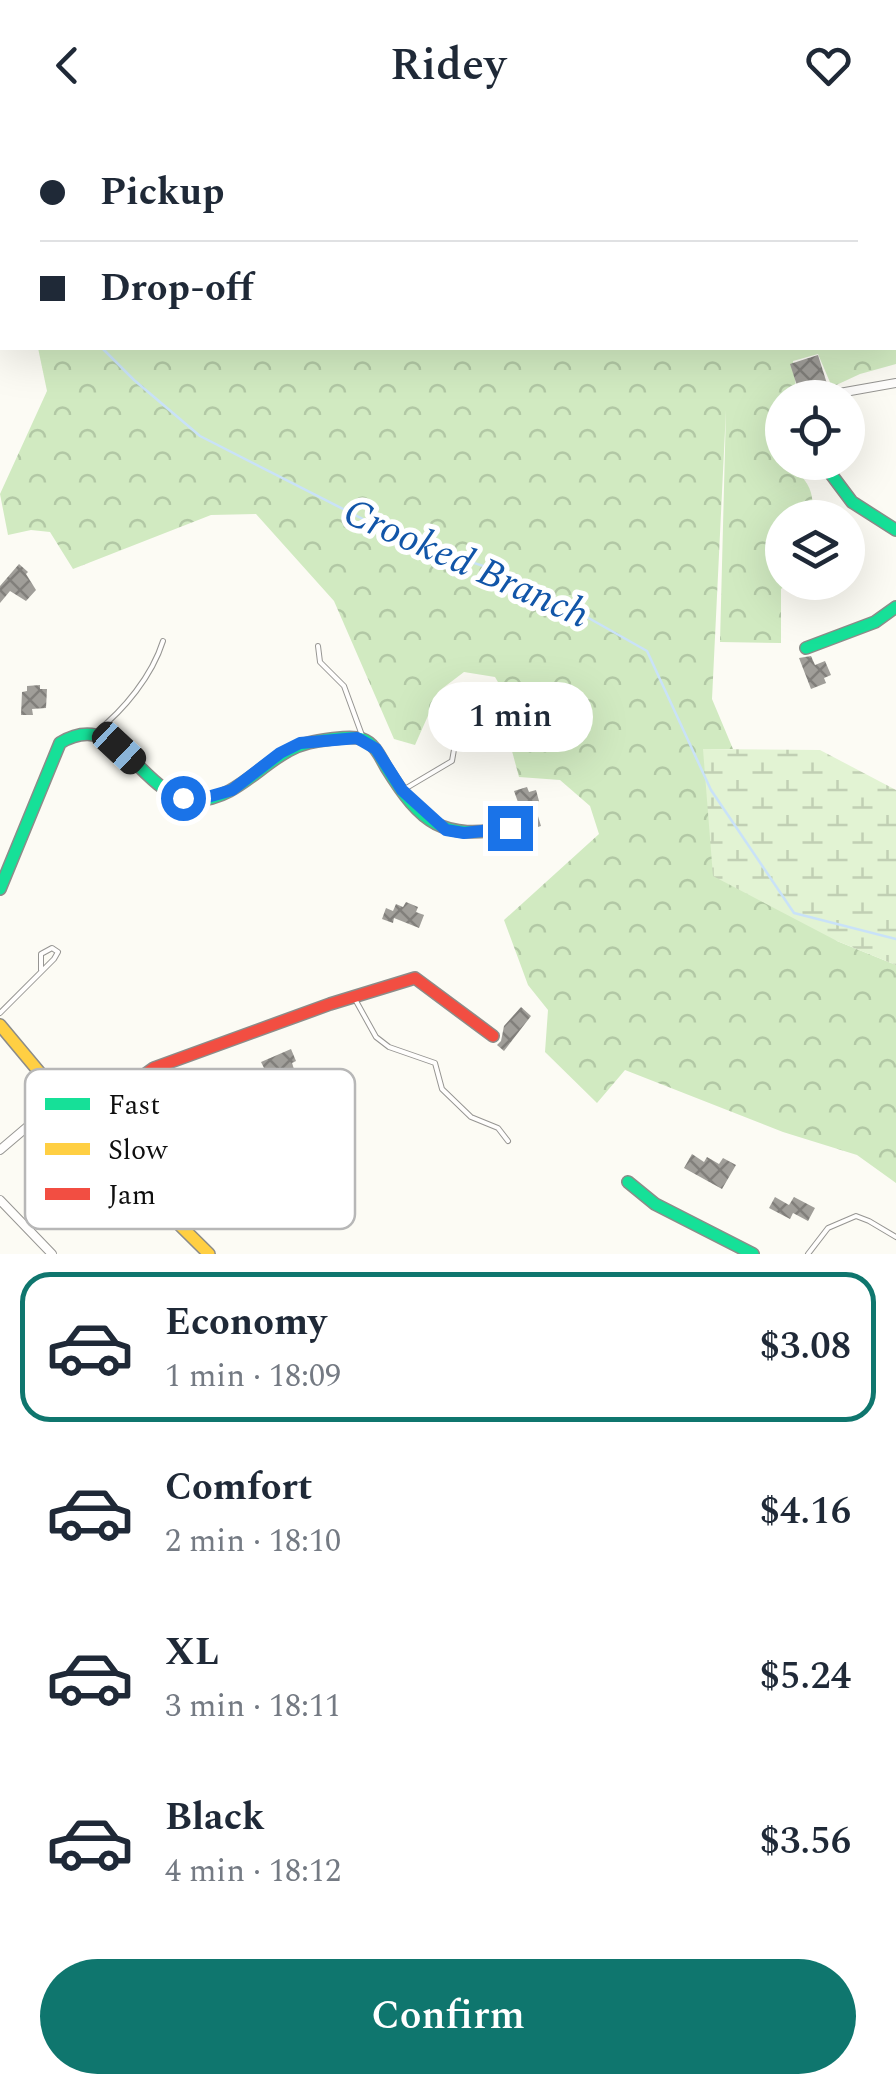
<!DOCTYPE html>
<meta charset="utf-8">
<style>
:root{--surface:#fff;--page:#f6f6f7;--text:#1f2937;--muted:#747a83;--line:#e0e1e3;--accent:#0f766e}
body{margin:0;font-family:Spectral,serif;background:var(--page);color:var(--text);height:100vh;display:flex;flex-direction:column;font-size:38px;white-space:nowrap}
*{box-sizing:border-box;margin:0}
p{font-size:32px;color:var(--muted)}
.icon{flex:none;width:55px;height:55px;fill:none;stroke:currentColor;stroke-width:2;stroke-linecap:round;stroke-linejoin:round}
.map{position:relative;height:1124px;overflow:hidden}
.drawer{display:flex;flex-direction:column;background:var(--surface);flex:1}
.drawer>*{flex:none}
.guide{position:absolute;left:0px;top:0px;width:898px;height:220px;box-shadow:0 10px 40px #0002;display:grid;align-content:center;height:220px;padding:0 40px;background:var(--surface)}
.buttons{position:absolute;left:765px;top:250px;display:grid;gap:20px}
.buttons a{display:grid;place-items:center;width:100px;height:100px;border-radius:50%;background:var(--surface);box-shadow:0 10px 40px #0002;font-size:50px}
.end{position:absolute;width:45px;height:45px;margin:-22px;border:12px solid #1a73e8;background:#fff;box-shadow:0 0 0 5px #fff}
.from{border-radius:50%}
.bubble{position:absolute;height:70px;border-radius:35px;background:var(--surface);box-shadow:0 10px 40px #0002;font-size:32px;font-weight:600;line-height:70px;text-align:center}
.car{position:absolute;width:30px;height:60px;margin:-30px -15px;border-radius:12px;box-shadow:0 0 8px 2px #0007;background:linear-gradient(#222 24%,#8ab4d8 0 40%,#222 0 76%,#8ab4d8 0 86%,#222 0)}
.guide b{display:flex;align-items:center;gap:35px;height:95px;font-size:38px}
.guide b+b{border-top:2px solid var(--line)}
.guide i{width:25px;height:25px;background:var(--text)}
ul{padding:18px 0 0;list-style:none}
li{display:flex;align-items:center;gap:30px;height:150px;margin:0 20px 15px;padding:0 20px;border:5px solid transparent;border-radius:30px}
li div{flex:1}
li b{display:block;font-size:38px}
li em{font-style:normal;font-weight:600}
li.active{border-color:var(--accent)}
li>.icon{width:90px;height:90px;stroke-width:1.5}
.primary-button{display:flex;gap:20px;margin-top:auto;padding:20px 40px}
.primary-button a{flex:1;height:115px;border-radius:60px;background:var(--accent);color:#fff;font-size:40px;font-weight:600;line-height:115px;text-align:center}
header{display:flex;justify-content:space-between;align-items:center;height:130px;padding:0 40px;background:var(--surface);font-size:45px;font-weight:600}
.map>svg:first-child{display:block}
.forest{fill:url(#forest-crowns)}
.wetland{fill:url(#wetland-marsh)}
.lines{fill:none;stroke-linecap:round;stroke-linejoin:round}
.stream{stroke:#c9e2f8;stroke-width:2.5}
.building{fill:url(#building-cross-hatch)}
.lane-casing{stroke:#969592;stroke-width:6}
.street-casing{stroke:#969592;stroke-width:10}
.fast-casing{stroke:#8c8c89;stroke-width:14}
.slow-casing{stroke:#8c8c89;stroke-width:14}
.jam-casing{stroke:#8c8c89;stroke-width:14}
.lane{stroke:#fffefd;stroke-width:4}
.street{stroke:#fffefd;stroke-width:8}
.fast{stroke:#16e098;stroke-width:11}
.slow{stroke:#ffcf43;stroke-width:11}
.jam{stroke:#f24e42;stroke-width:11}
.route{stroke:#1a73e8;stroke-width:12}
.labels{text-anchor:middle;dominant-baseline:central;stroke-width:10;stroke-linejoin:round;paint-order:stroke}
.water-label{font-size:40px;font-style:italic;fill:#1155a8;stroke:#fff}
.key{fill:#fff;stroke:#b7b7b7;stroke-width:2.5}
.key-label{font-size:28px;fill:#0f0f0f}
</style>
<header><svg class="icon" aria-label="back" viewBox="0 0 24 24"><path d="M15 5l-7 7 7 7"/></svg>Ridey<svg class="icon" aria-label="heart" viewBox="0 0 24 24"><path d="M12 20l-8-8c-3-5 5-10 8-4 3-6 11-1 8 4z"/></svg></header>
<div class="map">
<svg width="896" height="1124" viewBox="0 0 896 1124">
<defs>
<pattern id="forest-crowns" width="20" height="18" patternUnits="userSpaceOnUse" patternTransform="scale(2.5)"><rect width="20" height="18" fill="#d1eac1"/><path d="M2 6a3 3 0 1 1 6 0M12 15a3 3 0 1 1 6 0" fill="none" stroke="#b2c8a5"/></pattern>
<pattern id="wetland-marsh" width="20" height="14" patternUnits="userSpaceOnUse" patternTransform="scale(2.5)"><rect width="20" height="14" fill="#e2f3d3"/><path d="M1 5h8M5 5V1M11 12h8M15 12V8" fill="none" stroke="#c1cfb4"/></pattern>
<pattern id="building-cross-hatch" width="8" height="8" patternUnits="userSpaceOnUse" patternTransform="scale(2.5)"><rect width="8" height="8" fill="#a09e99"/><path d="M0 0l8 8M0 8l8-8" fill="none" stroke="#817f7b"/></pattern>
</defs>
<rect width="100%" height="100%" fill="#fcfbf4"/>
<path class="forest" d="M 896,30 L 896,234 L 860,244 L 832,257 L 818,224 L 793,231 L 797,267 L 782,268 L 782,332 L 806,333 L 797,342 C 812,356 814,367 812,387 L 782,388 L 782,452 L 787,453 L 781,459 L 781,513 L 720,512 L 726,280 L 712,569 L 733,619 L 704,619 L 837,811 L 896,835 L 896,1053 L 857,1025 L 783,1002 L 625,940 L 597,973 L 545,922 L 548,880 L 528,855 L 504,790 L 599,704 L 590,676 L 560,650 L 519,647 L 502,584 L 509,571 L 495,547 L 464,542 L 439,561 L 415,615 L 394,609 L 334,471 L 256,384 L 211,385 L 73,439 L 50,402 L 31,400 L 8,405 L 0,364 L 47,261 L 38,218 L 895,218 Z"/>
<path class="wetland" d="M 703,619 L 820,620 L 896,660 L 896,835 L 837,811 L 713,746 Z"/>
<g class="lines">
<path class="stream" d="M 0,114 L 2,116
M 102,218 L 134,250 L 200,306 L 400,408 L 516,447 L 647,521 L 711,660 L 794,783 L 896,809"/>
</g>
<path class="building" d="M 818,225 L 828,257 L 800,265 L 790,234 Z
M 19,434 L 28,442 L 26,444 L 36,460 L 26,471 L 10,461 L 0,473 L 0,456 Z
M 811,526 L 815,535 L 825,531 L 831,545 L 824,548 L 826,553 L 811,559 L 799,528 Z
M 40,555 L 40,559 L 47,559 L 46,578 L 32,579 L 33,585 L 21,585 L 22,562 L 27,561 L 27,556 Z
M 527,657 L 529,662 L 536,660 L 539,671 L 534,673 L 541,696 L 528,700 L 514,661 Z
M 406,772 L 418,777 L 416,782 L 424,785 L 419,798 L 394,788 L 393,793 L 382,789 L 386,778 L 393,781 L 396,774 L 403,777 Z
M 521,877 L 531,886 L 504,921 L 497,915 L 501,911 L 504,896 Z
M 291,919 L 296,931 L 292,933 L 294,939 L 269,948 L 261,932 Z
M 692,1024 L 704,1032 L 707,1027 L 719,1034 L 723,1028 L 736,1035 L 722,1059 L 684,1038 Z
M 775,1067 L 789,1075 L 794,1067 L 815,1078 L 808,1091 L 793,1083 L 790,1089 L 769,1078 Z"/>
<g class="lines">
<defs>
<path id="lane" d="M 318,516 L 320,532 L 344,556 L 363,608
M 96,602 C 124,580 152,546 163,511
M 403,660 L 452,631 L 459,591 L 463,585
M 356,871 L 376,907 L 389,917 L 435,933 L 442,959 L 471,987 L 498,998 L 508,1011
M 0,883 L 54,829 L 58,822 L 52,818 L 41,824 L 41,840
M 808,1124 L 828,1098 L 856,1086 L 869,1091 L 896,1107"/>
<path id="street" d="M 811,268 L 896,253
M 0,1020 L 60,969
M 0,1070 L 52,1124"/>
<path id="fast" d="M 822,332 L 852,372 L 896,400
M 806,518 L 875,492 L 896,477
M 0,759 L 60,613 C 120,576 140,668 195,670 C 232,671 258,637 288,621 C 302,613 316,611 331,609 C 341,608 352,606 362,609 C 374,613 380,626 386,637 C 422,695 442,710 510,698
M 628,1052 L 655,1074 L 753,1124"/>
<path id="slow" d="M 0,895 L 106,1022 L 209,1124"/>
<path id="jam" d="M 79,992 L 154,938 L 330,874 L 415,848 L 493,906"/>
</defs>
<use href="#lane" class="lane-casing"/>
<use href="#street" class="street-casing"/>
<use href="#fast" class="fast-casing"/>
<use href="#slow" class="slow-casing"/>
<use href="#jam" class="jam-casing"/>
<use href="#lane" class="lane"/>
<use href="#street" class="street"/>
<use href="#fast" class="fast"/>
<use href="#slow" class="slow"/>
<use href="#jam" class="jam"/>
</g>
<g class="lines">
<path class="route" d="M 183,668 L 204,668 L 232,660 L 280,623 L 300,613 L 357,608 L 376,619 L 402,660 L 446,700 L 464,703 L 510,698"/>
</g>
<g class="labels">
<g class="water-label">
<text transform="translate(466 434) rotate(24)">Crooked Branch</text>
</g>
</g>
<rect x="25" y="939" width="330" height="160" rx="15" class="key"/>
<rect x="45" y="968" width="45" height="12" fill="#16e098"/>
<rect x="45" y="1013" width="45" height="12" fill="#ffcf43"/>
<rect x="45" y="1058" width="45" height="12" fill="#f24e42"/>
<g class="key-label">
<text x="108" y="984">Fast</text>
<text x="108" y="1029">Slow</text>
<text x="108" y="1074">Jam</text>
</g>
</svg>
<div class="buttons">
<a><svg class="icon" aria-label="locate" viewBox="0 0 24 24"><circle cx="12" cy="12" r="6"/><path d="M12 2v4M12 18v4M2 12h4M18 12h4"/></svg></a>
<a><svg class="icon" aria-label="layers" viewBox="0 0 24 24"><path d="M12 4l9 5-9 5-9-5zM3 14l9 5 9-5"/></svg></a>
</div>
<i class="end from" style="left:183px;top:668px"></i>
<i class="end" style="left:510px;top:698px"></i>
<div class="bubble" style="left:428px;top:552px;width:165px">1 min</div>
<i class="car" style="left:119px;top:618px;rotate:133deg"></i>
<div class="guide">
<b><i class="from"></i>Pickup</b>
<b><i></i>Drop-off</b>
</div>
</div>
<section class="drawer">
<ul>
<li class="active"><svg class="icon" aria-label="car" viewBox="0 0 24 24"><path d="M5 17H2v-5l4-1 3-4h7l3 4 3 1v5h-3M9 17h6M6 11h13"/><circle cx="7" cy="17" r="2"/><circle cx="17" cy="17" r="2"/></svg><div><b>Economy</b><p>1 min · 18:09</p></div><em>$3.08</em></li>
<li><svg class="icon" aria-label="car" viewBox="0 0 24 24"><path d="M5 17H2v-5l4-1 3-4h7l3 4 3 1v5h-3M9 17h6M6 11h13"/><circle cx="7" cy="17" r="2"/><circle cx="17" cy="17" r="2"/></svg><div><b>Comfort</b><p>2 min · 18:10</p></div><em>$4.16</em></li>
<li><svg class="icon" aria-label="car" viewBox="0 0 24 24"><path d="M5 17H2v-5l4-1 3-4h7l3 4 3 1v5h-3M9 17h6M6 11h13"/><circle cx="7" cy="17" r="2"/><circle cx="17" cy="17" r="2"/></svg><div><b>XL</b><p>3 min · 18:11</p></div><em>$5.24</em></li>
<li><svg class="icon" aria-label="car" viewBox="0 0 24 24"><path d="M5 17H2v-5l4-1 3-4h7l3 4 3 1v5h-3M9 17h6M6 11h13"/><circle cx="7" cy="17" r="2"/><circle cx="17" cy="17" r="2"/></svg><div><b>Black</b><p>4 min · 18:12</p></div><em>$3.56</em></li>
</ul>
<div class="primary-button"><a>Confirm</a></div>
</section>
